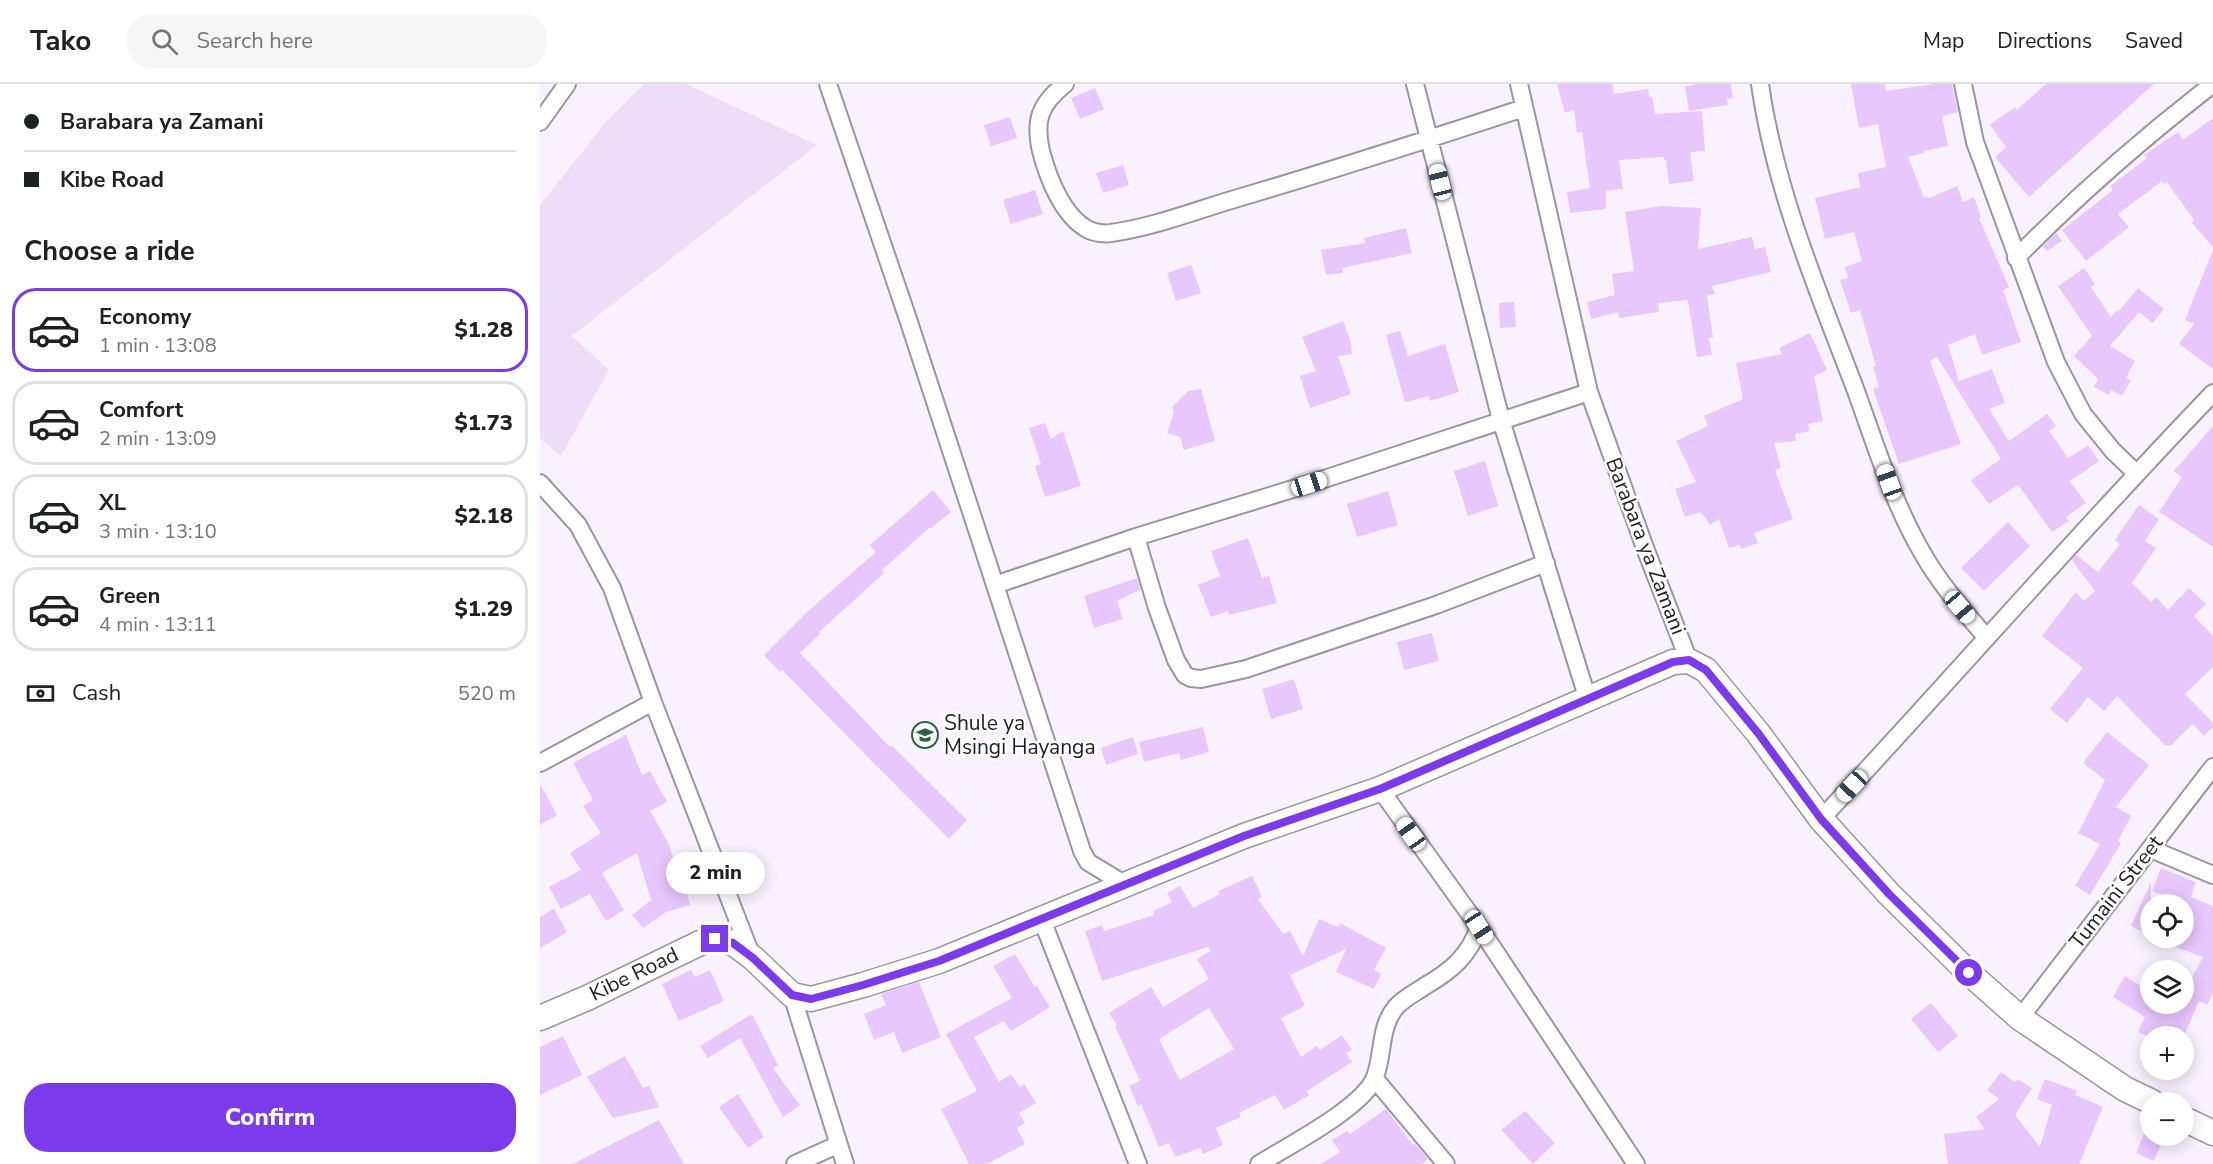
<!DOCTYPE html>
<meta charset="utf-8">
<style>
:root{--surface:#fff;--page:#f6f6f6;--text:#202124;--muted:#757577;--line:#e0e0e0;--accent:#7c3aed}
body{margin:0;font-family:"Nunito Sans",sans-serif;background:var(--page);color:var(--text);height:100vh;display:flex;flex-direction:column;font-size:22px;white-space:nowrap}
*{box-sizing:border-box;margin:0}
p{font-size:20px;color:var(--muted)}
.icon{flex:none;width:33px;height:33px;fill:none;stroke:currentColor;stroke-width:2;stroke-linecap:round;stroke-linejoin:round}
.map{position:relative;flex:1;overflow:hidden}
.panel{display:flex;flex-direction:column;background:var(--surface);width:540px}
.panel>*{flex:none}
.banner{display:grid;align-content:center;height:132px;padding:0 24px;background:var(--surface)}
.tools{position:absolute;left:1600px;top:810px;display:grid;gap:12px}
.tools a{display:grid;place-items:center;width:54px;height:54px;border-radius:50%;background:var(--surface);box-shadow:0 3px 15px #0003;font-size:30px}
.end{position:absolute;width:27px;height:27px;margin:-14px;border:8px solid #7c3aed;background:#fff;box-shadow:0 0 0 3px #fff}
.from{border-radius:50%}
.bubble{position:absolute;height:42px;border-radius:21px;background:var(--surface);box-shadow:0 3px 15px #0003;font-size:20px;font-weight:800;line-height:42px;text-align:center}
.car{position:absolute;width:18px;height:36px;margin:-18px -9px;border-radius:8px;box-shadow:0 0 4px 2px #0007;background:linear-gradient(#fff 24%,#345 0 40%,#fff 0 76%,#345 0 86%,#fff 0)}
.banner b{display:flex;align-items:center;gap:21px;height:57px;font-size:22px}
.banner b+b{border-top:2px solid var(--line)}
.banner i{width:15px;height:15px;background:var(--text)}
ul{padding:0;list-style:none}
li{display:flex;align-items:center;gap:18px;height:84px;margin:0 12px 9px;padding:0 12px;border:3px solid var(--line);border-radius:24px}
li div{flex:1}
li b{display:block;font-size:22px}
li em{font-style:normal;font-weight:800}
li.current{border-color:var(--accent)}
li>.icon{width:54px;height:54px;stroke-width:1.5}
h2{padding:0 24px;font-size:27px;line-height:72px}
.pay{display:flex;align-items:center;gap:15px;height:66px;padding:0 24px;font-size:22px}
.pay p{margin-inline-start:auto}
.button{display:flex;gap:12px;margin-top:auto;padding:12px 24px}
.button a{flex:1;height:69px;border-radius:24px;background:var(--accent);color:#fff;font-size:24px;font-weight:800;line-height:69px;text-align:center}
header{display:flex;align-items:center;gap:36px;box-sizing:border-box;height:84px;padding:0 30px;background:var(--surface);border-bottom:2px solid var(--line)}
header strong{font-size:28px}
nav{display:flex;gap:33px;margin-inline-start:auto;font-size:21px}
.search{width:420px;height:54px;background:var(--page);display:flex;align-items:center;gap:15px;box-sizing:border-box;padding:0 21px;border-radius:24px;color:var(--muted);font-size:22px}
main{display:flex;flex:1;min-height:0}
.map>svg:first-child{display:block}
.green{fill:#eeddf9}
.building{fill:#e8c6fe;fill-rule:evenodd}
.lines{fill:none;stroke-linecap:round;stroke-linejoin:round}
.street-casing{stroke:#9c95a0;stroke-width:20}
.secondary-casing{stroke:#9c95a0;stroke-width:27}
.street{stroke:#fff;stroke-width:16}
.secondary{stroke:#fff;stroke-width:24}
.route{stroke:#7c3aed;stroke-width:8}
.labels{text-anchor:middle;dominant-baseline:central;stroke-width:5;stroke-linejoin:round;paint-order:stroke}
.street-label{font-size:21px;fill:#1f1d21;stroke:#fff}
.poi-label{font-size:21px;fill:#1f1d21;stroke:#fff;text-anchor:start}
</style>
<header>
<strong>Tako</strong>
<div class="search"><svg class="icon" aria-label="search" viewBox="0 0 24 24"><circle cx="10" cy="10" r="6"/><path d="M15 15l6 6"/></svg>Search here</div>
<nav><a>Map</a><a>Directions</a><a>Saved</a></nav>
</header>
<main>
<section class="panel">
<div class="banner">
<b><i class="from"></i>Barabara ya Zamani</b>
<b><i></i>Kibe Road</b>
</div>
<h2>Choose a ride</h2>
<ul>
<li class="current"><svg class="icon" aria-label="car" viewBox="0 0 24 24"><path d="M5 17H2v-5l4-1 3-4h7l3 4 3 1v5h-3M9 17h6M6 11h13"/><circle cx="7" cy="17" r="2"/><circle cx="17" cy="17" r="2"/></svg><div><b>Economy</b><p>1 min · 13:08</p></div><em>$1.28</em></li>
<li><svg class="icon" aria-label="car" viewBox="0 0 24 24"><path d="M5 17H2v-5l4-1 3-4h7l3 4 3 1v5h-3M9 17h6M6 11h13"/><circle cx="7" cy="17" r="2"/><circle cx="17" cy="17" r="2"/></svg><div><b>Comfort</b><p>2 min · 13:09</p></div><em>$1.73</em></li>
<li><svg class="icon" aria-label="car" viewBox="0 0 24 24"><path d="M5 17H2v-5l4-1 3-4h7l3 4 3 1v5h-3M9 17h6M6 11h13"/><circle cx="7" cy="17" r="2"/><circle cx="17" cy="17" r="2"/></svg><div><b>XL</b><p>3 min · 13:10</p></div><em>$2.18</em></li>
<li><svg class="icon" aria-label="car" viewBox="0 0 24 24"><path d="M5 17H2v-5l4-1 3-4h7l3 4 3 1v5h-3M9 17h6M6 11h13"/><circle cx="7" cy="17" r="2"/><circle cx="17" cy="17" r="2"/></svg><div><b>Green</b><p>4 min · 13:11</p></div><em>$1.29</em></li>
</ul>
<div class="pay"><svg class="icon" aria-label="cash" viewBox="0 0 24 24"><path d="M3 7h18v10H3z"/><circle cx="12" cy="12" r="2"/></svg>Cash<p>520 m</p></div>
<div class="button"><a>Confirm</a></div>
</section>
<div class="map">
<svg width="1673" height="1080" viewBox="0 0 1673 1080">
<rect width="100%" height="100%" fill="#f9f2fe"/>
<path class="green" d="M 104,0 L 146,0 L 277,61 L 32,252 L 69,286 L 21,372 L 0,354 L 0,121 L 65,39 Z"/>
<path class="building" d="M 1017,0 L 1072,0 L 1074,10 L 1108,5 L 1109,13 L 1112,13 L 1115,30 L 1162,27 L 1165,67 L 1150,68 L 1154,97 L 1129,100 L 1126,76 L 1124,76 L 1124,73 L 1079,76 L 1083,105 L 1066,107 L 1066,125 L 1030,129 L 1027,108 L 1050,104 L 1042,48 L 1037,49 L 1034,26 L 1025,29 Z
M 1156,0 L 1191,0 L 1193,14 L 1187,15 L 1188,21 L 1149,27 L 1145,3 Z
M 1311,0 L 1345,0 L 1346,7 L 1394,0 L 1412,0 L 1418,28 L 1402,32 L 1408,62 L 1384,67 L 1384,69 L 1368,73 L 1384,114 L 1387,112 L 1389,114 L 1417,102 L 1423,118 L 1434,113 L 1441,133 L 1439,134 L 1469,203 L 1463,206 L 1481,258 L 1442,271 L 1435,250 L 1408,261 L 1419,297 L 1452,285 L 1465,319 L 1449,325 L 1469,357 L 1507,330 L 1516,342 L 1509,347 L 1528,374 L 1548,361 L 1559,377 L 1530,397 L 1546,419 L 1526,433 L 1529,437 L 1512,448 L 1478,401 L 1449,420 L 1431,396 L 1461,375 L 1397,273 L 1390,277 L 1421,360 L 1359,380 L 1333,305 L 1339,303 L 1333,283 L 1336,282 L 1320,226 L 1311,229 L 1300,196 L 1308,194 L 1305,183 L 1322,177 L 1314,148 L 1285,155 L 1275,114 L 1320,103 L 1318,89 L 1346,83 L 1338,40 L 1319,44 Z
M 1506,0 L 1614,0 L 1489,113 L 1455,73 L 1466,63 L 1450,41 L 1475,23 L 1477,26 Z
M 555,4 L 564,25 L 540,35 L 531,14 Z
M 470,33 L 477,54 L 451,62 L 444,41 Z
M 1673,34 L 1673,163 L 1652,139 L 1654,136 L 1627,98 L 1624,100 L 1622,97 L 1578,130 L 1589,143 L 1546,177 L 1522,146 L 1573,106 L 1570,102 L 1607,74 L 1604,71 L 1638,48 L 1643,56 Z
M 583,81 L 589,101 L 563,109 L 556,89 Z
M 495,106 L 503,130 L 471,140 L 463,116 Z
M 1122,122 L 1161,124 L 1158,165 L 1212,153 L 1215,165 L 1225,163 L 1231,188 L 1172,202 L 1175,210 L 1167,212 L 1173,254 L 1169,254 L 1172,271 L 1157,273 L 1148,216 L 1118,219 L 1119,228 L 1079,234 L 1078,228 L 1051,235 L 1047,218 L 1075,211 L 1072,190 L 1094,187 L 1085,128 Z
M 866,144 L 872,169 L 802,184 L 803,189 L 786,191 L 781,166 L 825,159 L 824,154 Z
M 1516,149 L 1522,157 L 1507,167 L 1503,162 Z
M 1673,166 L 1673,285 L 1639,260 L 1654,240 L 1645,236 Z
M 651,181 L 661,209 L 636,217 L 627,189 Z
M 1544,184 L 1555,200 L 1551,203 L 1571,233 L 1577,226 L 1578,228 L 1598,204 L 1624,225 L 1613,239 L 1599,228 L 1570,262 L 1595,277 L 1586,294 L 1591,296 L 1582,312 L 1571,306 L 1569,311 L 1554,303 L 1558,295 L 1534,272 L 1552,252 L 1518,202 Z
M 974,218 L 976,243 L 960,244 L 959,219 Z
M 803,237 L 811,259 L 812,270 L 798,272 L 811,310 L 770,324 L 760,292 L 776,287 L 762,253 Z
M 860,247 L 868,272 L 905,260 L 919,308 L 890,317 L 889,312 L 865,318 L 846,251 Z
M 1270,249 L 1287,286 L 1274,292 L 1283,337 L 1268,340 L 1270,347 L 1255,350 L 1256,357 L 1234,359 L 1241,384 L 1235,386 L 1253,435 L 1214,449 L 1218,459 L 1201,465 L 1200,461 L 1189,464 L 1179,435 L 1170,441 L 1161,428 L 1145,433 L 1135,405 L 1156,398 L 1136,357 L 1168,342 L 1164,332 L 1203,315 L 1196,279 L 1242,270 L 1239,264 Z
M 661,305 L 675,357 L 644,366 L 640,353 L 627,349 L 634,328 L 632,323 L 648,307 Z
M 505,339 L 511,355 L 523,347 L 541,402 L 505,413 L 495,382 L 501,380 L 489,344 Z
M 1673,342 L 1673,463 L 1619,428 L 1642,393 L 1634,387 Z
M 945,377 L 958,422 L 928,432 L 914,387 Z
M 393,406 L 411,428 L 390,445 L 389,444 L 342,486 L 344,489 L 279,548 L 280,550 L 260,569 L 350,663 L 352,662 L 427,736 L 409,755 L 242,586 L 240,588 L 224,571 L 267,528 L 336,468 L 330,461 Z
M 848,407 L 858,441 L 817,453 L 807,420 Z
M 1599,421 L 1619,435 L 1605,457 L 1616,464 L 1592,499 L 1611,518 L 1616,513 L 1628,526 L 1649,504 L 1666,520 L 1654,532 L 1673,552 L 1673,583 L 1645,610 L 1673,639 L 1673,643 L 1664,652 L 1653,640 L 1631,661 L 1625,661 L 1577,612 L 1564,627 L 1548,613 L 1527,639 L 1510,625 L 1543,584 L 1502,552 L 1536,508 L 1544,517 L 1555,507 L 1532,476 L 1536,471 L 1558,488 L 1580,460 L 1575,456 Z
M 1468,438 L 1490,462 L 1444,507 L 1421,484 Z
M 708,454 L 722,494 L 729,492 L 737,519 L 689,531 L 688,527 L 671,533 L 658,501 L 680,492 L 671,467 Z
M 597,494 L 601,505 L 577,517 L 583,535 L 554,544 L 544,512 Z
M 892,549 L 899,577 L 864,586 L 857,558 Z
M 754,595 L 763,625 L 731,635 L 722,605 Z
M 663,643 L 669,668 L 641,676 L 639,669 L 604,678 L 599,658 Z
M 1567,648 L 1609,681 L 1576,723 L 1591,732 L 1578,757 L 1581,759 L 1550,811 L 1535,802 L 1560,760 L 1538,749 L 1565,696 L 1543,679 Z
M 86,651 L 102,691 L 110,687 L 127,718 L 110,727 L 129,760 L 142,806 L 146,805 L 150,821 L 126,828 L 103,844 L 92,831 L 111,816 L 97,769 L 62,789 L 84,826 L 66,837 L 50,810 L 21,825 L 9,803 L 41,786 L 30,769 L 61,749 L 43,722 L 53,716 L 33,679 Z
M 593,653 L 598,670 L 566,681 L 561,664 Z
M 0,700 L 17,731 L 0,741 Z
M 1621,784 L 1656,798 L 1651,813 L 1673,822 L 1673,910 L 1667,921 L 1659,917 L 1644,952 L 1608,952 L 1598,948 L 1605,933 L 1573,913 L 1585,892 L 1611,909 L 1611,920 L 1644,920 L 1644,909 L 1663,873 L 1614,855 L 1644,854 L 1644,819 L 1612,807 Z
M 712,792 L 722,813 L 718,815 L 743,850 L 750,847 L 763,872 L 779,835 L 798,843 L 800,839 L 846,864 L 834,886 L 841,890 L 834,905 L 796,888 L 806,865 L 750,891 L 765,922 L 741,934 L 761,973 L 777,962 L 780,966 L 802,951 L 812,966 L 806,969 L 812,978 L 767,1007 L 769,1011 L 744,1026 L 735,1011 L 699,1029 L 701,1033 L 676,1044 L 683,1061 L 663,1070 L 660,1064 L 635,1073 L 629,1059 L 619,1063 L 601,1020 L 598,1022 L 589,1002 L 600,997 L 575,942 L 577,941 L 569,929 L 611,903 L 623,923 L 669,895 L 657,875 L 671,867 L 668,863 L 562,897 L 545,847 L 562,841 L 564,847 L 614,831 L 613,827 L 632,818 L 627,809 L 640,802 L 653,824 L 680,810 L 678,807 ZM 669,924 L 694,965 L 640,996 L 619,955 Z
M 1611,798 L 1611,852 L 1591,842 Z
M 14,825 L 27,848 L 0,864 L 0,833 Z
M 475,870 L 495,903 L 497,902 L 510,923 L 471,947 L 464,937 L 434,953 L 459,998 L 471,990 L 480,1003 L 484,1000 L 496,1019 L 479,1029 L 485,1039 L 477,1044 L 485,1060 L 447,1080 L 429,1080 L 401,1025 L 437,1007 L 406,950 L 472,914 L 453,882 Z
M 151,886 L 155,893 L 170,886 L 184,917 L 139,937 L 122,900 Z
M 379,898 L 401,953 L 362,969 L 354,948 L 334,956 L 324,930 L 346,921 L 341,910 Z
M 1391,919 L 1418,952 L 1398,968 L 1371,935 Z
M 210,931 L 213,932 L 238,981 L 233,984 L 260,1021 L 243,1033 L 200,954 L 168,974 L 160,962 Z
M 23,952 L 42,991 L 0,1011 L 0,963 Z
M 85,972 L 103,1004 L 109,1002 L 119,1023 L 73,1034 L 47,993 Z
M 1461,988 L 1475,998 L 1477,995 L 1492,1004 L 1475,1031 L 1500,1063 L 1512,1021 L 1497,1015 L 1505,995 L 1537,1007 L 1535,1011 L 1563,1023 L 1539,1080 L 1408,1080 L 1404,1050 L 1445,1045 L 1436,1033 L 1459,1015 L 1447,1006 Z
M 198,1010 L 224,1053 L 208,1064 L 179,1023 Z
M 846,1025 L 873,1061 L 875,1060 L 888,1075 L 882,1080 L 781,1080 L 800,1068 L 792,1056 L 807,1047 L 810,1050 Z
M 985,1027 L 1015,1059 L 993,1080 L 961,1046 Z
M 119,1036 L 144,1080 L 33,1080 Z
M 1604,1050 L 1622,1058 L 1614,1077 L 1596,1069 Z"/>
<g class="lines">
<defs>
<path id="street" d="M 288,0 L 368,235 L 542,767 L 548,778 L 586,801
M 525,0 C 500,20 494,36 501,67 C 508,94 523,133 549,146 C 555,149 565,150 571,149 C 614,143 657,126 698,114 C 794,86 889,55 984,24
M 875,0 L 961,336 L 1048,616
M 979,0 L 1049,308 L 1105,464 L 1149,577
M 1220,0 C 1235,106 1278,207 1316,307 C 1336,362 1353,419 1383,470 C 1400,500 1424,527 1446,553
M 1423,0 L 1435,58 L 1516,278 L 1543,330 L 1573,367 L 1596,389
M 0,38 L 27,0
M 1476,174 C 1538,111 1603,54 1673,0
M 0,399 L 38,441 L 72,504 L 113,618 L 212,873
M 596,453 L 617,524 L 636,576 L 645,591 L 651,594 L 661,595 L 706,585 L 896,521 L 1006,479
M 455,501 L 596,453 L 769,400 L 1049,308
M 0,679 L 113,618
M 840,705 L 939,843 L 1096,1080
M 1281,735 C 1413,594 1539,448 1673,309
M 1611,765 L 1673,791
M 502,836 L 598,1080
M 252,911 L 305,1080
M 1480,934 L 1673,683
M 835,995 L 906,1080
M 255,1080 L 297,1061
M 719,1080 C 748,1062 824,1023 835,993 C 844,969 839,943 856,923 C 864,914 875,909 885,902 C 911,887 929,872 939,843"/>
<path id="secondary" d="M 0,934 L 47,914 L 160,859 L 175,855 L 193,859 L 213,874 L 252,911 L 271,915 L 323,901 L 399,877 L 704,752 L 840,705 L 1133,578 L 1149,577 L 1166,586 L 1218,649 L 1281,735 L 1349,810 L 1429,889 L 1480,934 L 1585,1005 L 1612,1018
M 1644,1035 L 1673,1049"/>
</defs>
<use href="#street" class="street-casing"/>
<use href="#secondary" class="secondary-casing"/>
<use href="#street" class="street"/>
<use href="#secondary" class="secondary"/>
</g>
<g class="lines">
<path class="route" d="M 175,855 L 193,859 L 213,874 L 252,911 L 271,915 L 323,901 L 399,877 L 704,752 L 840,705 L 1133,578 L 1149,576 L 1166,586 L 1218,649 L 1281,735 L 1349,810 L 1429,889"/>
</g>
<defs>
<symbol id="school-ring" viewBox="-11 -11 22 22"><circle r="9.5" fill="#fff" stroke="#2b6249" stroke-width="1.5"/><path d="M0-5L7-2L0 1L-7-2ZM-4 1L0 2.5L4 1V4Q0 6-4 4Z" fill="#2b6249"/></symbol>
</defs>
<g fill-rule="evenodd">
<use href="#school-ring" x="370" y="636" width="30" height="30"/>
</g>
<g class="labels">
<g class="street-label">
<text transform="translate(1106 462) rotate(69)">Barabara ya Zamani</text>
<text transform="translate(1576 808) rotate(-52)">Tumaini Street</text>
<text transform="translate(94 890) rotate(-26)">Kibe Road</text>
</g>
<g class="poi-label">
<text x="404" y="639">Shule ya<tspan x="404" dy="24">Msingi Hayanga</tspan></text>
</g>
</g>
</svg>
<div class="tools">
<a><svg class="icon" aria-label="locate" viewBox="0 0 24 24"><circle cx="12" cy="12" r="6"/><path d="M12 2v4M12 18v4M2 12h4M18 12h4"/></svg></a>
<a><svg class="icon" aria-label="layers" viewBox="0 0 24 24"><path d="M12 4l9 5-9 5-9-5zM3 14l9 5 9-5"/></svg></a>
<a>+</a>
<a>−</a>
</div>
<i class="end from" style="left:1429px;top:889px"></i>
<i class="end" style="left:175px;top:855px"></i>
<div class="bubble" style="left:126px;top:768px;width:99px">2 min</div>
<i class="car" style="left:900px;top:98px;rotate:346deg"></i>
<i class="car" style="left:1349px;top:398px;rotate:340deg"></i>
<i class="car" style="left:769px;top:400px;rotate:72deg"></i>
<i class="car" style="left:1420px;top:523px;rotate:140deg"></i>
<i class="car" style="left:1312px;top:702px;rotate:223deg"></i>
<i class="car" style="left:871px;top:750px;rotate:325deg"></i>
<i class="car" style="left:939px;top:843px;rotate:147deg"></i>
</div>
</main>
